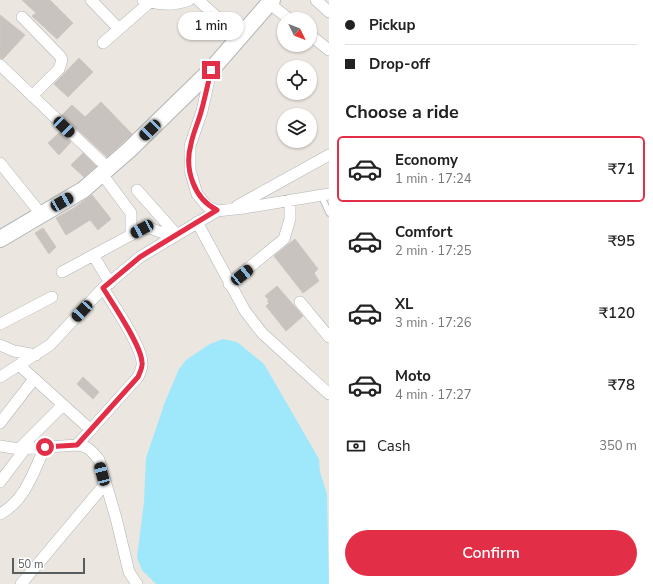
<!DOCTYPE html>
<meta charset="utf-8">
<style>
:root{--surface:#fff;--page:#f2f2f2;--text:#222;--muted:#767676;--line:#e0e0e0;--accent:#e32e48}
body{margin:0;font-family:"Nunito Sans",sans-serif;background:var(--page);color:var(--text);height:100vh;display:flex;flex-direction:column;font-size:15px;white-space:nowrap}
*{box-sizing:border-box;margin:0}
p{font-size:13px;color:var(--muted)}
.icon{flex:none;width:22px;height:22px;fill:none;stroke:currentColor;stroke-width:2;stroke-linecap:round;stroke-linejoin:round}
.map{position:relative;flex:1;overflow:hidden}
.sheet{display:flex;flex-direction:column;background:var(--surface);width:324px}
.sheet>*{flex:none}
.top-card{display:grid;align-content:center;height:88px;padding:0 16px;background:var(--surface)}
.needle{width:26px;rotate:133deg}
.buttons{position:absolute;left:277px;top:12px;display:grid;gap:8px}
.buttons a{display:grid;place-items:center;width:40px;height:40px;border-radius:50%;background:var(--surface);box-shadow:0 1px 3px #0004;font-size:20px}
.scale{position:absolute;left:12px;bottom:10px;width:73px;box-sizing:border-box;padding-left:4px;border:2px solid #585e60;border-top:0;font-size:11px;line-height:14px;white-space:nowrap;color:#585e60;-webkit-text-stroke:3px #fff;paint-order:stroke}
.end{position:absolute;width:18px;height:18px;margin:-9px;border:5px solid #e32e48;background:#fff;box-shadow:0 0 0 2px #fff}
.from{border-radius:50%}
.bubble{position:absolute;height:28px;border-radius:14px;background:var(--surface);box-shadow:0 1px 3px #0004;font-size:13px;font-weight:600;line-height:28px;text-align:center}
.car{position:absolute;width:12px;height:24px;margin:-12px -6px;border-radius:5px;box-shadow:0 0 3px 1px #0007;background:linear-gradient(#222 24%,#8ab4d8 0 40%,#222 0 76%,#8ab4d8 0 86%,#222 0)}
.top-card b{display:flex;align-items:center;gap:14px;height:38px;font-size:15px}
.top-card b+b{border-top:1px solid var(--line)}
.top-card i{width:10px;height:10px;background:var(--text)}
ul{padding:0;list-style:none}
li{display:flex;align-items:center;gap:12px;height:66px;margin:0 8px 6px;padding:0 8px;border:2px solid transparent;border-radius:6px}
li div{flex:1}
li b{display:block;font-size:15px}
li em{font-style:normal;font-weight:600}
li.current{border-color:var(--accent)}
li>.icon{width:36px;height:36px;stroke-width:1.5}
h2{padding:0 16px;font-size:18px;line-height:48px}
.pay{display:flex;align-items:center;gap:10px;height:44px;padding:0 16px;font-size:15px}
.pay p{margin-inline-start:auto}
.primary-button{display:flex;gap:8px;margin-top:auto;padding:8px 16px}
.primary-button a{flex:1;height:46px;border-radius:24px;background:var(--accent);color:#fff;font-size:16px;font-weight:600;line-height:46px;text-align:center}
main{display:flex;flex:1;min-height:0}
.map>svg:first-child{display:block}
.water{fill:#9fe8fc}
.building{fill:#c8c3bf;stroke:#cfc6be}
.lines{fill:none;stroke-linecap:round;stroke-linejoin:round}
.lane-casing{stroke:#b0b4b7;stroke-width:7}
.street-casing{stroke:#b0b4b7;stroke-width:12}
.secondary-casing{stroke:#afb5b7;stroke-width:18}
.lane{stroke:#fff;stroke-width:5.5}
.street{stroke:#fff;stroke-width:11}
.secondary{stroke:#fff;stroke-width:16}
.route{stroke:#e32e48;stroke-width:5}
</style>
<main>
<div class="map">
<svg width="329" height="584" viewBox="0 0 329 584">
<rect width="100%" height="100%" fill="#ebe6df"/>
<path class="water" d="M 223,339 L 237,342 L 264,364 L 319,459 L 320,472 L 327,494 L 329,584 L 156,584 L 142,570 L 137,558 L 144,502 L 146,458 L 165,402 L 179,369 L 186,360 L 210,344 Z"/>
<path class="building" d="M 22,0 L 50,0 L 73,23 L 57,39 L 32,16 L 36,13 Z
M 0,15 L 25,35 L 3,59 L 0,58 Z
M 79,58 L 93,72 L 68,97 L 54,84 Z
M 101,102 L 132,134 L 107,157 L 62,115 L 72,105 L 85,117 Z
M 60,132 L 71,142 L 59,155 L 48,143 Z
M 83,153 L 96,166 L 84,177 L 71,165 Z
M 92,195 L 111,219 L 98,230 L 90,220 L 66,235 L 56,218 L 74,208 Z
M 43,228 L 56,247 L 49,254 L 35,233 Z
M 295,239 L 318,269 L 314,273 L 319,281 L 303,293 L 274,256 Z
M 277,286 L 303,316 L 286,331 L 266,306 L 269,303 L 267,301 L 269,300 L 265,296 Z
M 83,377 L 99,392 L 93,399 L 77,384 Z"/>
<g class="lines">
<defs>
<path id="lane" d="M 321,195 L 329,213"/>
<path id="street" d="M 91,0 L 119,29
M 143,0 C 160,5 173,6 189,0
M 198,0 L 239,37
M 316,0 L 329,12
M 269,3 L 289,19
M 22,17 L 60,56 L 62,60 L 59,69 L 32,96
M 310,35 L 329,50
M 103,43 L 150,2
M 0,65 L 108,168
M 211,71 L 202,111 L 190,146 L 190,170 L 197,194 L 207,206 L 217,211 L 244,208 L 329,194
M 0,163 L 41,214
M 102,174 L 131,213 L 131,235
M 137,190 L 176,234
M 237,206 L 329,155
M 197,222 L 245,311 L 262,333 L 329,394
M 93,255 L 110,283
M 62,272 L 142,229 L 150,228 L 173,237
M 229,284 L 284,239 L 290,219 L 290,200
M 300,302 L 329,337
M 0,324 L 52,297
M 0,345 L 14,351 L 36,355
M 19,365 L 91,430
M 0,377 L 50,345 L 103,288 L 140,257 L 217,211
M 0,423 L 34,379
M 77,445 L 138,377 C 140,372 143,367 142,362 C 141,345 113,304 103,288
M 0,446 L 19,449 L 77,445 C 88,446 92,451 99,460 L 116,518 L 129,572 L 137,584
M 19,449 L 63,405
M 0,482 L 25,449
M 0,514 C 25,501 34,471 45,447
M 21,584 L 105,484"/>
<path id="secondary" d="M 0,239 L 83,190 L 129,150 L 211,70 L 272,0"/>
</defs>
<use href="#lane" class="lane-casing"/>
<use href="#street" class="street-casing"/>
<use href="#secondary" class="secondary-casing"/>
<use href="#lane" class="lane"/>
<use href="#street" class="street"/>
<use href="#secondary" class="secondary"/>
</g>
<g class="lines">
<path class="route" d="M 45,447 L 77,445 L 138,377 C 140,372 143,367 142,362 C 141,345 113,304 103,288 L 140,257 L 217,210 C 194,199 184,169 191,144 C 193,133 198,123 201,112 C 205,98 208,84 211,70"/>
</g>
</svg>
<div class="buttons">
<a><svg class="needle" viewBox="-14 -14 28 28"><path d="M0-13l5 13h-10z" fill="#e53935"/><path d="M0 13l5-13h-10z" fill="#767676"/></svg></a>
<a><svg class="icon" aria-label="locate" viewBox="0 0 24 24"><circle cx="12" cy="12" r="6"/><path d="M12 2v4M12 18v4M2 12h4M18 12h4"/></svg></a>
<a><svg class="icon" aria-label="layers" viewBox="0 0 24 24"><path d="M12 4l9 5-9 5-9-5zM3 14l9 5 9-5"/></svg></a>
</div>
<div class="scale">50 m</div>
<i class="end from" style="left:45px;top:447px"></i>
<i class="end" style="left:211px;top:70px"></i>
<div class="bubble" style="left:178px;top:12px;width:66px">1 min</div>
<i class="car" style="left:64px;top:127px;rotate:134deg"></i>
<i class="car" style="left:150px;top:130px;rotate:226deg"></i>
<i class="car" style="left:62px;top:202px;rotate:60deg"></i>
<i class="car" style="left:142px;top:229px;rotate:242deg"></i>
<i class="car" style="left:242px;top:275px;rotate:51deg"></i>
<i class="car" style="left:82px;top:311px;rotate:223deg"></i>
<i class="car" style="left:102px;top:474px;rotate:345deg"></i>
</div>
<section class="sheet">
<div class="top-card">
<b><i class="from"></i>Pickup</b>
<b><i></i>Drop-off</b>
</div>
<h2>Choose a ride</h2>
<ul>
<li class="current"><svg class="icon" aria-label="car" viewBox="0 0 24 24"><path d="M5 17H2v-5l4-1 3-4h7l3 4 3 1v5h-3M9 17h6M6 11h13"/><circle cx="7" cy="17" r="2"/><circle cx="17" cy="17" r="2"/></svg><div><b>Economy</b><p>1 min · 17:24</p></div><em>₹71</em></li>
<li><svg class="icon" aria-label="car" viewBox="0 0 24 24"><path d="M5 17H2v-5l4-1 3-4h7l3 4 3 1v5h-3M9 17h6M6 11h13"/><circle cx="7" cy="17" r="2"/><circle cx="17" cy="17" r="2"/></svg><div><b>Comfort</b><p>2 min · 17:25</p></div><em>₹95</em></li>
<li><svg class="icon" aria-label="car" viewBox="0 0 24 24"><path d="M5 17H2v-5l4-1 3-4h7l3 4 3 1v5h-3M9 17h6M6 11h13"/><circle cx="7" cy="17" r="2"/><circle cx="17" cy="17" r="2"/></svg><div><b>XL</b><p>3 min · 17:26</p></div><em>₹120</em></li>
<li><svg class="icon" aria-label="car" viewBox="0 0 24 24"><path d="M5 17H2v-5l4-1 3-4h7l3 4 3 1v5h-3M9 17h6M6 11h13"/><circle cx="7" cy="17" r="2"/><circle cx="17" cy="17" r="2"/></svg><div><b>Moto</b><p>4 min · 17:27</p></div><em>₹78</em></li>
</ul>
<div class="pay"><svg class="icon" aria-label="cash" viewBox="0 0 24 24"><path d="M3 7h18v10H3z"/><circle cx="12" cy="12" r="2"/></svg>Cash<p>350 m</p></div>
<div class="primary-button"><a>Confirm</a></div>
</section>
</main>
